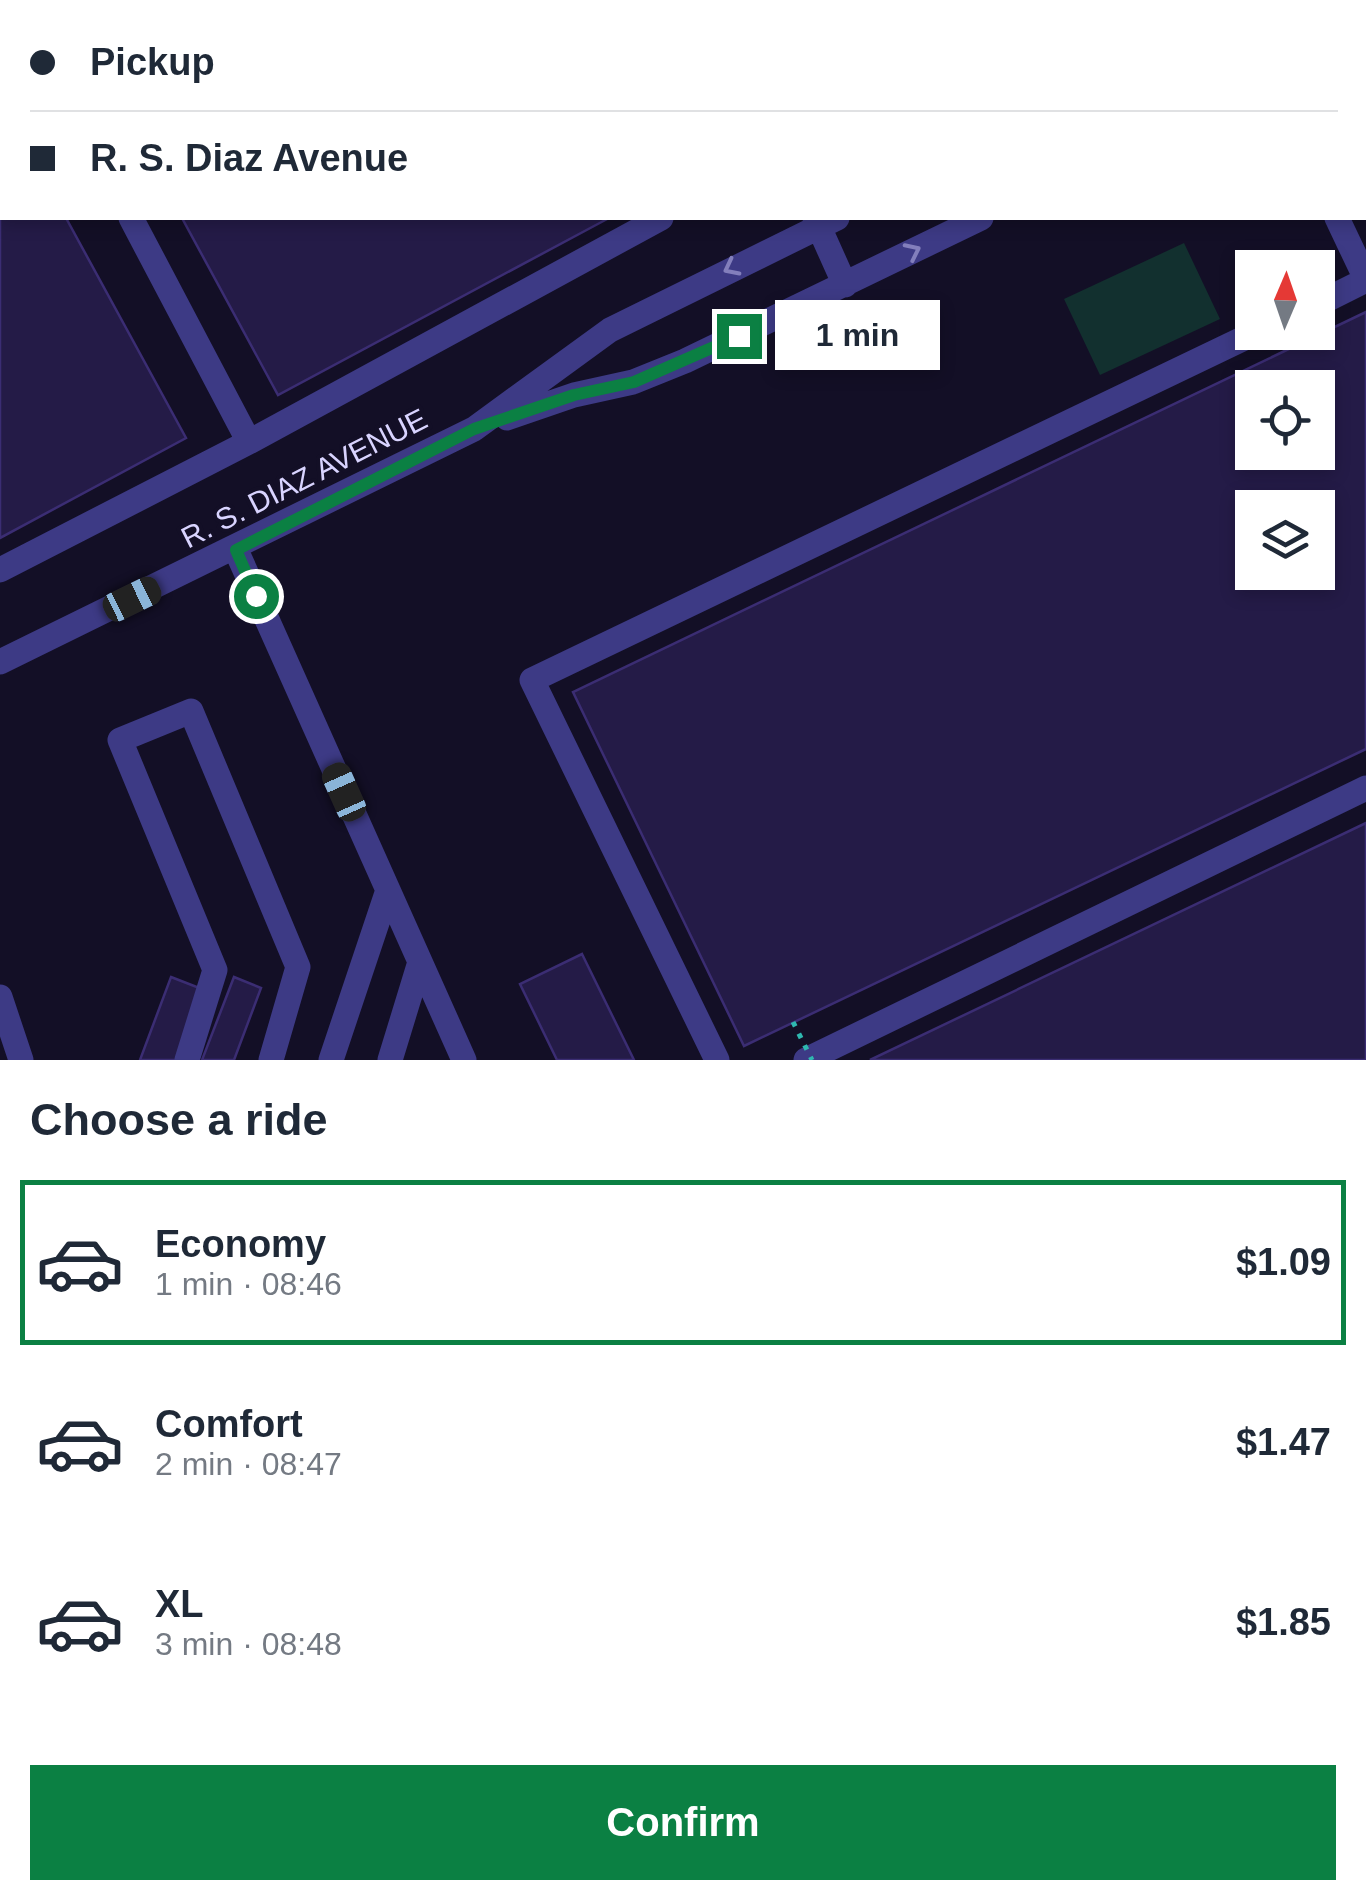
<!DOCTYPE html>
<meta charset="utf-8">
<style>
:root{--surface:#fff;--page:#f6f6f7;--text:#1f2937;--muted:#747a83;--line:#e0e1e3;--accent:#0b8043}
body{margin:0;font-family:Arial,sans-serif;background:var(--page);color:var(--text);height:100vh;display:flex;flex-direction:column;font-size:38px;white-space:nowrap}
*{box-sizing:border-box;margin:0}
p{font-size:32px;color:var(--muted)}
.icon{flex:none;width:55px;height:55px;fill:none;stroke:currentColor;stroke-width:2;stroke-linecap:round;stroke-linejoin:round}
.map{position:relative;height:1060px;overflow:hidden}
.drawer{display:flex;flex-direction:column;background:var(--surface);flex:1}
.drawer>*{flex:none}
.top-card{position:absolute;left:0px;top:0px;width:1368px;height:220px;box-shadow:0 5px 15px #0003;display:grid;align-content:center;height:220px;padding:0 30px;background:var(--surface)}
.needle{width:65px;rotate:2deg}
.fabs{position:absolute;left:1235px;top:250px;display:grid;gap:20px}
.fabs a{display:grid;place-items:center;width:100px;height:100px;border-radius:0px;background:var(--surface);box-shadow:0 5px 15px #0003;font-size:50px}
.end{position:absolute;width:45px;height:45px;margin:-22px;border:12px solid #0b8043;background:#fff;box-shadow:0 0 0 5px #fff}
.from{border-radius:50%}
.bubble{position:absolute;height:70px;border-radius:0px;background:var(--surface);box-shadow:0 5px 15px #0003;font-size:32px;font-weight:800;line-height:70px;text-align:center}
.car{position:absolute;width:30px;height:60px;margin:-30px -15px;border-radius:12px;box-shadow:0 0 8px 2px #0007;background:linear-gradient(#222 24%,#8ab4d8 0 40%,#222 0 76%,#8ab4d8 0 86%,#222 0)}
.top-card b{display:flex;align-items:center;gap:35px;height:95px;font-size:38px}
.top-card b+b{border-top:2px solid var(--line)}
.top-card i{width:25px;height:25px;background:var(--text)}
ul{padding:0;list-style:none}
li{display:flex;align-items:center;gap:30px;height:165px;margin:0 20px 15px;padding:0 10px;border:5px solid transparent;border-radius:0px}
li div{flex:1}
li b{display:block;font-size:38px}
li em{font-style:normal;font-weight:800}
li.selected{border-color:var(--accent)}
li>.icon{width:90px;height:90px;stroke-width:1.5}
h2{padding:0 30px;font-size:45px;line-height:120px}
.action{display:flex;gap:20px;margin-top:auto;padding:20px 30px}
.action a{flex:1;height:115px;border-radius:0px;background:var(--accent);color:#fff;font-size:40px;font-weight:800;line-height:115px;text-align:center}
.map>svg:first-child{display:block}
.green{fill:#12302f}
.building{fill:#241b47;stroke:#3b2d73;stroke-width:2.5;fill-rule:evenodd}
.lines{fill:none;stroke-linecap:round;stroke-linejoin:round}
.minor{stroke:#3d3a85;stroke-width:25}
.path-bridge{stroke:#2fb8b0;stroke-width:5;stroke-dasharray:5 8;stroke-linecap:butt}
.oneway{stroke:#837fbc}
.route{stroke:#0b8043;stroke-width:12}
.labels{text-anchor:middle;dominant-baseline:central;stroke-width:8;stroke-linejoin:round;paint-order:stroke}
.street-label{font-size:30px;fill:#d9d4ff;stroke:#130f26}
</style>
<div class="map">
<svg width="1366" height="1060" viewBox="0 0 1366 1060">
<rect width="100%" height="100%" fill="#130f26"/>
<path class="green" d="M 1184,243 L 1220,319 L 1100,375 L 1064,299 Z"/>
<path class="building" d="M 64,0 L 551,0 L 552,2 L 65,2 Z
M 0,97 L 2,218 L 66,218 L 186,438 L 0,538 Z
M 182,218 L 609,218 L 278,395 Z
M 1366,312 L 1366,749 L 744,1046 L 573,692 ZM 1252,388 L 1318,388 L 1318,452 L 1252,452 ZM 1252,508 L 1318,508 L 1318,572 L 1252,572 Z
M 1366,823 L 1366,1060 L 870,1060 Z
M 582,954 L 634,1060 L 557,1060 L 520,984 Z
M 171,977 L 202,989 L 176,1060 L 140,1060 Z
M 234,977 L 261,988 L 234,1060 L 202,1060 Z"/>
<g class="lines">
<path class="minor" d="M 17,0 L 19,2
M 591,0 L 592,2
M 714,0 L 715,2
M 949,2 L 955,0
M 1277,2 L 1282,0
M 1365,28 L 1366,27
M 131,218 L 249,442
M 815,218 L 845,285
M 1337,218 L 1366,279
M 1318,304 L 1366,280
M 507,418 L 574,395 L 633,382 L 685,361 L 981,218
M 236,550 L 464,1060
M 0,570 L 249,442 L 661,218
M 0,662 L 474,429 L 610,330 L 837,218
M 0,997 L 21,1060
M 187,1060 L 215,970 L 120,740 L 191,711 L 298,967 L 271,1060
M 331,1060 L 388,890
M 390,1060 L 420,962
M 717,1060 L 532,680 L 1257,332
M 806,1060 L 1366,788"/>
<path class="path-bridge" d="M 793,1022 L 812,1060"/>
</g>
<defs><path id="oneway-chevron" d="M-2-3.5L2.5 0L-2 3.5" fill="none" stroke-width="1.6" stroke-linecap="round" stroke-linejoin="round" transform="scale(2.5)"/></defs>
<g class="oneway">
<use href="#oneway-chevron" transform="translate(913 251) rotate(-26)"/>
<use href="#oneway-chevron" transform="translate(731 268) rotate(153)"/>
</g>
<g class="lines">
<path class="route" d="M 256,596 L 236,550 L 474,429 L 574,395 L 634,382 L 739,336"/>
</g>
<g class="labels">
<g class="street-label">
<text transform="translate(304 478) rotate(-27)">R. S. DIAZ AVENUE</text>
</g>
</g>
</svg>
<div class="fabs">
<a><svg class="needle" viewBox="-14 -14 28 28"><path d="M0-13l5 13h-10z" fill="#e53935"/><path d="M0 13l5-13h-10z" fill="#747a83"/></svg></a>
<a><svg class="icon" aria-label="locate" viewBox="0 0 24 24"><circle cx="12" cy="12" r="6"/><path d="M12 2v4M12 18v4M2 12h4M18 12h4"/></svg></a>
<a><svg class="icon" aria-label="layers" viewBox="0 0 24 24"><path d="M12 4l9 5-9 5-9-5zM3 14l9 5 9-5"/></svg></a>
</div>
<i class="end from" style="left:256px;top:596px"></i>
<i class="end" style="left:739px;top:336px"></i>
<div class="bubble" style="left:775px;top:300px;width:165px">1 min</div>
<i class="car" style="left:132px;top:599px;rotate:64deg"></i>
<i class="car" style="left:344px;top:792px;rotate:336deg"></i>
<div class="top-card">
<b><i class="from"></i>Pickup</b>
<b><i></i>R. S. Diaz Avenue</b>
</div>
</div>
<section class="drawer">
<h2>Choose a ride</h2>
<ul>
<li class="selected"><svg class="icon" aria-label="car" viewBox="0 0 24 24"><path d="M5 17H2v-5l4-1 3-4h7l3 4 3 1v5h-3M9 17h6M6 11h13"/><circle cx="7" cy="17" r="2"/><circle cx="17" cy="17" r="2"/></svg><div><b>Economy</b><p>1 min · 08:46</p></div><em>$1.09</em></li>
<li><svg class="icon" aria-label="car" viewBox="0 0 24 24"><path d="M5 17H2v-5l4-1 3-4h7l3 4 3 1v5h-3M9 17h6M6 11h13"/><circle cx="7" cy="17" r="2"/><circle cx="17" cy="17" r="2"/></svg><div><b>Comfort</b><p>2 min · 08:47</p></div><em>$1.47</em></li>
<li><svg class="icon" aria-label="car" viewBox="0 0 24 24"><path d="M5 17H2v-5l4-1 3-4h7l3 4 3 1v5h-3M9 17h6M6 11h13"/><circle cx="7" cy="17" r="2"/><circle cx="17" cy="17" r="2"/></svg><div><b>XL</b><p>3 min · 08:48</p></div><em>$1.85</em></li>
</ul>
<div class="action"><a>Confirm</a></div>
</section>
